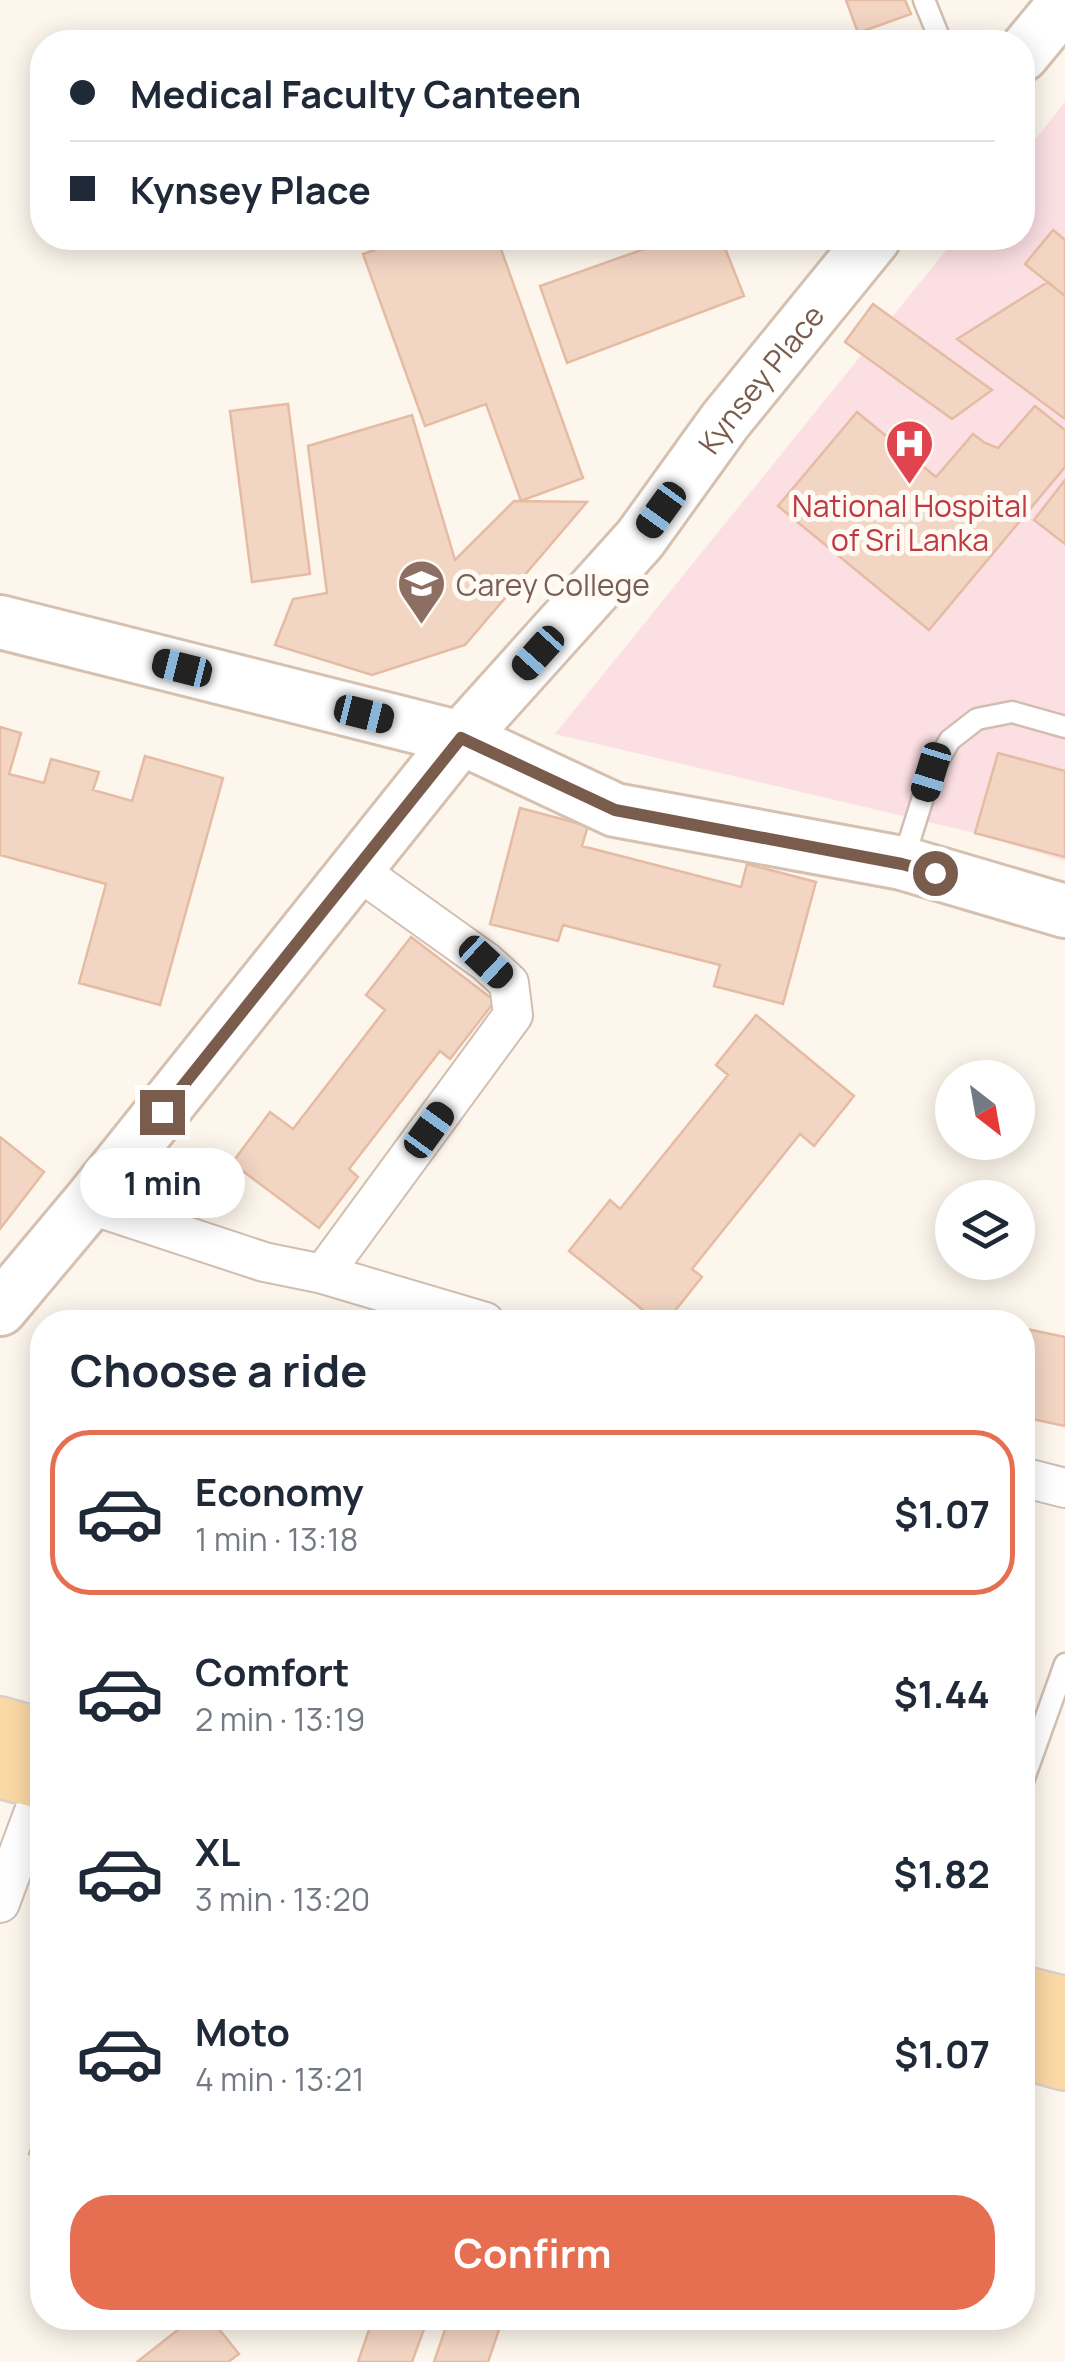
<!DOCTYPE html>
<meta charset="utf-8">
<style>
:root{--surface:#fff;--page:#f2f2f3;--text:#1f2937;--muted:#747a83;--line:#e0e1e3;--accent:#e76f51}
body{margin:0;font-family:Manrope,sans-serif;background:var(--page);color:var(--text);height:100vh;display:flex;flex-direction:column;font-size:38px;white-space:nowrap}
*{box-sizing:border-box;margin:0}
p{font-size:32px;color:var(--muted)}
.icon{flex:none;width:55px;height:55px;fill:none;stroke:currentColor;stroke-width:2;stroke-linecap:round;stroke-linejoin:round}
.map{position:relative;flex:1;overflow:hidden}
.drawer{position:absolute;left:30px;top:1310px;width:1005px;height:1020px;display:flex;flex-direction:column;background:var(--surface);border-radius:40px;box-shadow:0 5px 25px #0003}
.drawer>*{flex:none}
.guide{position:absolute;left:30px;top:30px;width:1005px;height:220px;border-radius:40px;box-shadow:0 5px 25px #0003;display:grid;align-content:center;height:220px;padding:0 40px;background:var(--surface)}
.needle{width:65px;rotate:149deg}
.tools{position:absolute;left:935px;top:1060px;display:grid;gap:20px}
.tools a{display:grid;place-items:center;width:100px;height:100px;border-radius:50%;background:var(--surface);box-shadow:0 5px 25px #0003;font-size:50px}
.end{position:absolute;width:45px;height:45px;margin:-22px;border:12px solid #7a5c4d;background:#fff;box-shadow:0 0 0 5px #fff}
.from{border-radius:50%}
.bubble{position:absolute;height:70px;border-radius:35px;background:var(--surface);box-shadow:0 5px 25px #0003;font-size:32px;font-weight:700;line-height:70px;text-align:center}
.car{position:absolute;width:30px;height:60px;margin:-30px -15px;border-radius:12px;box-shadow:0 0 8px 2px #0007;background:linear-gradient(#222 24%,#8ab4d8 0 40%,#222 0 76%,#8ab4d8 0 86%,#222 0)}
.guide b{display:flex;align-items:center;gap:35px;height:95px;font-size:38px}
.guide b+b{border-top:2px solid var(--line)}
.guide i{width:25px;height:25px;background:var(--text)}
ul{padding:0;list-style:none}
li{display:flex;align-items:center;gap:30px;height:165px;margin:0 20px 15px;padding:0 20px;border:5px solid transparent;border-radius:40px}
li div{flex:1}
li b{display:block;font-size:38px}
li em{font-style:normal;font-weight:700}
li.on{border-color:var(--accent)}
li>.icon{width:90px;height:90px;stroke-width:1.5}
h2{padding:0 40px;font-size:45px;line-height:120px}
.action{display:flex;gap:20px;margin-top:auto;padding:20px 40px}
.action a{flex:1;height:115px;border-radius:40px;background:var(--accent);color:#fff;font-size:40px;font-weight:700;line-height:115px;text-align:center}
.map>svg:first-child{display:block}
.medical{fill:#fbdfe3}
.building{fill:#f3d5c3;stroke:#e6bba3;stroke-width:2.5}
.lines{fill:none;stroke-linecap:round;stroke-linejoin:round}
.lane-casing{stroke:#d1beb0;stroke-width:25}
.street-casing{stroke:#d1beb0;stroke-width:42}
.secondary-casing{stroke:#d6c0b0;stroke-width:58}
.primary-casing{stroke:#dad1cd;stroke-width:60}
.lane{stroke:#fff;stroke-width:20}
.street{stroke:#fff;stroke-width:38}
.secondary{stroke:#fff;stroke-width:52}
.primary{stroke:#fbd9a5;stroke-width:55}
.route{stroke:#7a5c4d;stroke-width:12}
.labels{text-anchor:middle;dominant-baseline:central;stroke-width:10;stroke-linejoin:round;paint-order:stroke}
.street-label{font-size:30px;fill:#7a5c4d;stroke:#fffaf3}
.health-label{font-size:30px;fill:#be3a42;stroke:#fffaf3}
.education-label{font-size:30px;fill:#785e54;stroke:#fffaf3;text-anchor:start}
</style>
<div class="map">
<svg width="1065" height="2362" viewBox="0 0 1065 2362">
<rect width="100%" height="100%" fill="#fdf6ec"/>
<path class="medical" d="M 1065,102 L 1065,861 L 975,833 L 555,734 L 956,238 L 1022,238 L 1023,155 Z"/>
<path class="building" d="M 846,0 L 905,0 L 911,14 L 858,33 Z
M 1053,230 L 1065,240 L 1065,296 L 1025,264 Z
M 409,238 L 497,238 L 583,478 L 521,501 L 486,404 L 425,426 L 363,254 Z
M 675,238 L 721,238 L 744,296 L 567,363 L 540,286 Z
M 1048,282 L 1065,296 L 1065,419 L 957,339 Z
M 873,304 L 992,390 L 952,419 L 845,342 Z
M 288,404 L 310,574 L 252,582 L 230,411 Z
M 1035,406 L 1065,430 L 1065,467 L 929,630 L 778,506 L 857,412 L 936,477 L 973,434 L 985,443 L 998,448 Z
M 412,415 L 455,560 L 514,501 L 587,502 L 465,645 L 372,675 L 275,645 L 293,599 L 327,593 L 308,446 Z
M 1065,480 L 1065,544 L 1034,520 Z
M 0,727 L 21,733 L 9,774 L 44,783 L 51,759 L 99,772 L 93,790 L 132,801 L 145,756 L 223,778 L 160,1005 L 79,983 L 106,884 L 0,855 Z
M 998,753 L 1065,771 L 1065,857 L 975,833 Z
M 520,808 L 588,826 L 582,846 L 741,887 L 747,864 L 816,882 L 783,1004 L 714,986 L 720,965 L 563,925 L 558,941 L 490,924 Z
M 411,937 L 495,1001 L 450,1059 L 440,1051 L 349,1169 L 358,1177 L 319,1228 L 232,1163 L 270,1112 L 293,1129 L 385,1010 L 366,995 Z
M 756,1015 L 854,1096 L 814,1146 L 800,1134 L 692,1269 L 702,1277 L 666,1322 L 658,1322 L 569,1251 L 610,1200 L 620,1209 L 728,1075 L 716,1065 Z
M 0,1137 L 44,1172 L 0,1229 Z
M 1022,1328 L 1065,1337 L 1065,1426 L 1032,1419 L 1023,1458 Z
M 42,2078 L 42,2102 L 32,2098 Z
M 42,2118 L 42,2159 L 29,2154 Z
M 113,2318 L 133,2318 L 120,2327 Z
M 193,2318 L 210,2318 L 239,2354 L 228,2362 L 137,2362 Z
M 373,2318 L 428,2318 L 412,2362 L 358,2362 Z
M 449,2318 L 503,2318 L 488,2362 L 434,2362 Z"/>
<g class="lines">
<defs>
<path id="lane" d="M 924,0 L 941,42
M 903,861 L 931,772 L 950,740 L 977,719 L 1012,712 L 1065,727
M 1022,1784 L 1065,1664"/>
<path id="street" d="M 88,1204 L 264,1262 L 323,1274 L 485,1322
M 323,1274 L 513,1015 L 509,983 L 486,962 L 356,869
M 1022,1477 L 1065,1488
M 0,1903 L 42,1790"/>
<g id="secondary">
<path d="M 1022,55 L 1065,3"/>
<path d="M 0,622 L 461,738 L 615,810 L 902,863 L 1065,911"/>
<path id="s1" d="M 0,1309 L 88,1204 L 461,738 L 640,539 L 725,421 L 874,238"/>
</g>
<path id="primary" d="M 0,1725 L 42,1737
M 0,1770 L 42,1781
M 1022,1994 L 1065,2005
M 1022,2050 L 1065,2062"/>
</defs>
<use href="#lane" class="lane-casing"/>
<use href="#street" class="street-casing"/>
<use href="#secondary" class="secondary-casing"/>
<use href="#primary" class="primary-casing"/>
<use href="#lane" class="lane"/>
<use href="#street" class="street"/>
<use href="#secondary" class="secondary"/>
<use href="#primary" class="primary"/>
</g>
<g class="lines">
<path class="route" d="M 162,1112 L 461,738 L 615,810 L 902,864 L 935,873"/>
</g>
<defs>
<symbol id="hospital-pin" viewBox="-11 -11 22 30"><path d="M0 17L-7.5 6A9.5 9.5 0 1 1 7.5 6Z" fill="#e0444e" stroke="#fffaf3"/><path d="M-5-5h3v3.5h4V-5h3V5h-3V1.5h-4V5h-3Z" fill="#fff"/></symbol>
<symbol id="school-pin" viewBox="-11 -11 22 30"><path d="M0 17L-7.5 6A9.5 9.5 0 1 1 7.5 6Z" fill="#8d6e63" stroke="#fffaf3"/><path d="M0-5L7-2L0 1L-7-2ZM-4 1L0 2.5L4 1V4Q0 6-4 4Z" fill="#fff"/></symbol>
</defs>
<g fill-rule="evenodd">
<use href="#hospital-pin" x="882" y="416" width="55" height="75"/>
<use href="#school-pin" x="394" y="556" width="55" height="75"/>
</g>
<g class="labels">
<g class="street-label">
<text stroke="none"><textPath href="#s1" startOffset="1202">Kynsey Place</textPath></text>
</g>
<g class="health-label">
<text x="910" y="505">National Hospital<tspan x="910" dy="34">of Sri Lanka</tspan></text>
</g>
<g class="education-label">
<text x="456" y="584">Carey College</text>
</g>
</g>
</svg>
<div class="tools">
<a><svg class="needle" viewBox="-14 -14 28 28"><path d="M0-13l5 13h-10z" fill="#e53935"/><path d="M0 13l5-13h-10z" fill="#747a83"/></svg></a>
<a><svg class="icon" aria-label="layers" viewBox="0 0 24 24"><path d="M12 4l9 5-9 5-9-5zM3 14l9 5 9-5"/></svg></a>
</div>
<i class="end from" style="left:935px;top:873px"></i>
<i class="end" style="left:162px;top:1112px"></i>
<div class="bubble" style="left:80px;top:1148px;width:165px">1 min</div>
<i class="car" style="left:661px;top:510px;rotate:216deg"></i>
<i class="car" style="left:538px;top:653px;rotate:222deg"></i>
<i class="car" style="left:182px;top:668px;rotate:284deg"></i>
<i class="car" style="left:364px;top:714px;rotate:104deg"></i>
<i class="car" style="left:931px;top:772px;rotate:197deg"></i>
<i class="car" style="left:486px;top:962px;rotate:133deg"></i>
<i class="car" style="left:429px;top:1130px;rotate:36deg"></i>
<div class="guide">
<b><i class="from"></i>Medical Faculty Canteen</b>
<b><i></i>Kynsey Place</b>
</div>
<section class="drawer">
<h2>Choose a ride</h2>
<ul>
<li class="on"><svg class="icon" aria-label="car" viewBox="0 0 24 24"><path d="M5 17H2v-5l4-1 3-4h7l3 4 3 1v5h-3M9 17h6M6 11h13"/><circle cx="7" cy="17" r="2"/><circle cx="17" cy="17" r="2"/></svg><div><b>Economy</b><p>1 min · 13:18</p></div><em>$1.07</em></li>
<li><svg class="icon" aria-label="car" viewBox="0 0 24 24"><path d="M5 17H2v-5l4-1 3-4h7l3 4 3 1v5h-3M9 17h6M6 11h13"/><circle cx="7" cy="17" r="2"/><circle cx="17" cy="17" r="2"/></svg><div><b>Comfort</b><p>2 min · 13:19</p></div><em>$1.44</em></li>
<li><svg class="icon" aria-label="car" viewBox="0 0 24 24"><path d="M5 17H2v-5l4-1 3-4h7l3 4 3 1v5h-3M9 17h6M6 11h13"/><circle cx="7" cy="17" r="2"/><circle cx="17" cy="17" r="2"/></svg><div><b>XL</b><p>3 min · 13:20</p></div><em>$1.82</em></li>
<li><svg class="icon" aria-label="car" viewBox="0 0 24 24"><path d="M5 17H2v-5l4-1 3-4h7l3 4 3 1v5h-3M9 17h6M6 11h13"/><circle cx="7" cy="17" r="2"/><circle cx="17" cy="17" r="2"/></svg><div><b>Moto</b><p>4 min · 13:21</p></div><em>$1.07</em></li>
</ul>
<div class="action"><a>Confirm</a></div>
</section>
</div>
